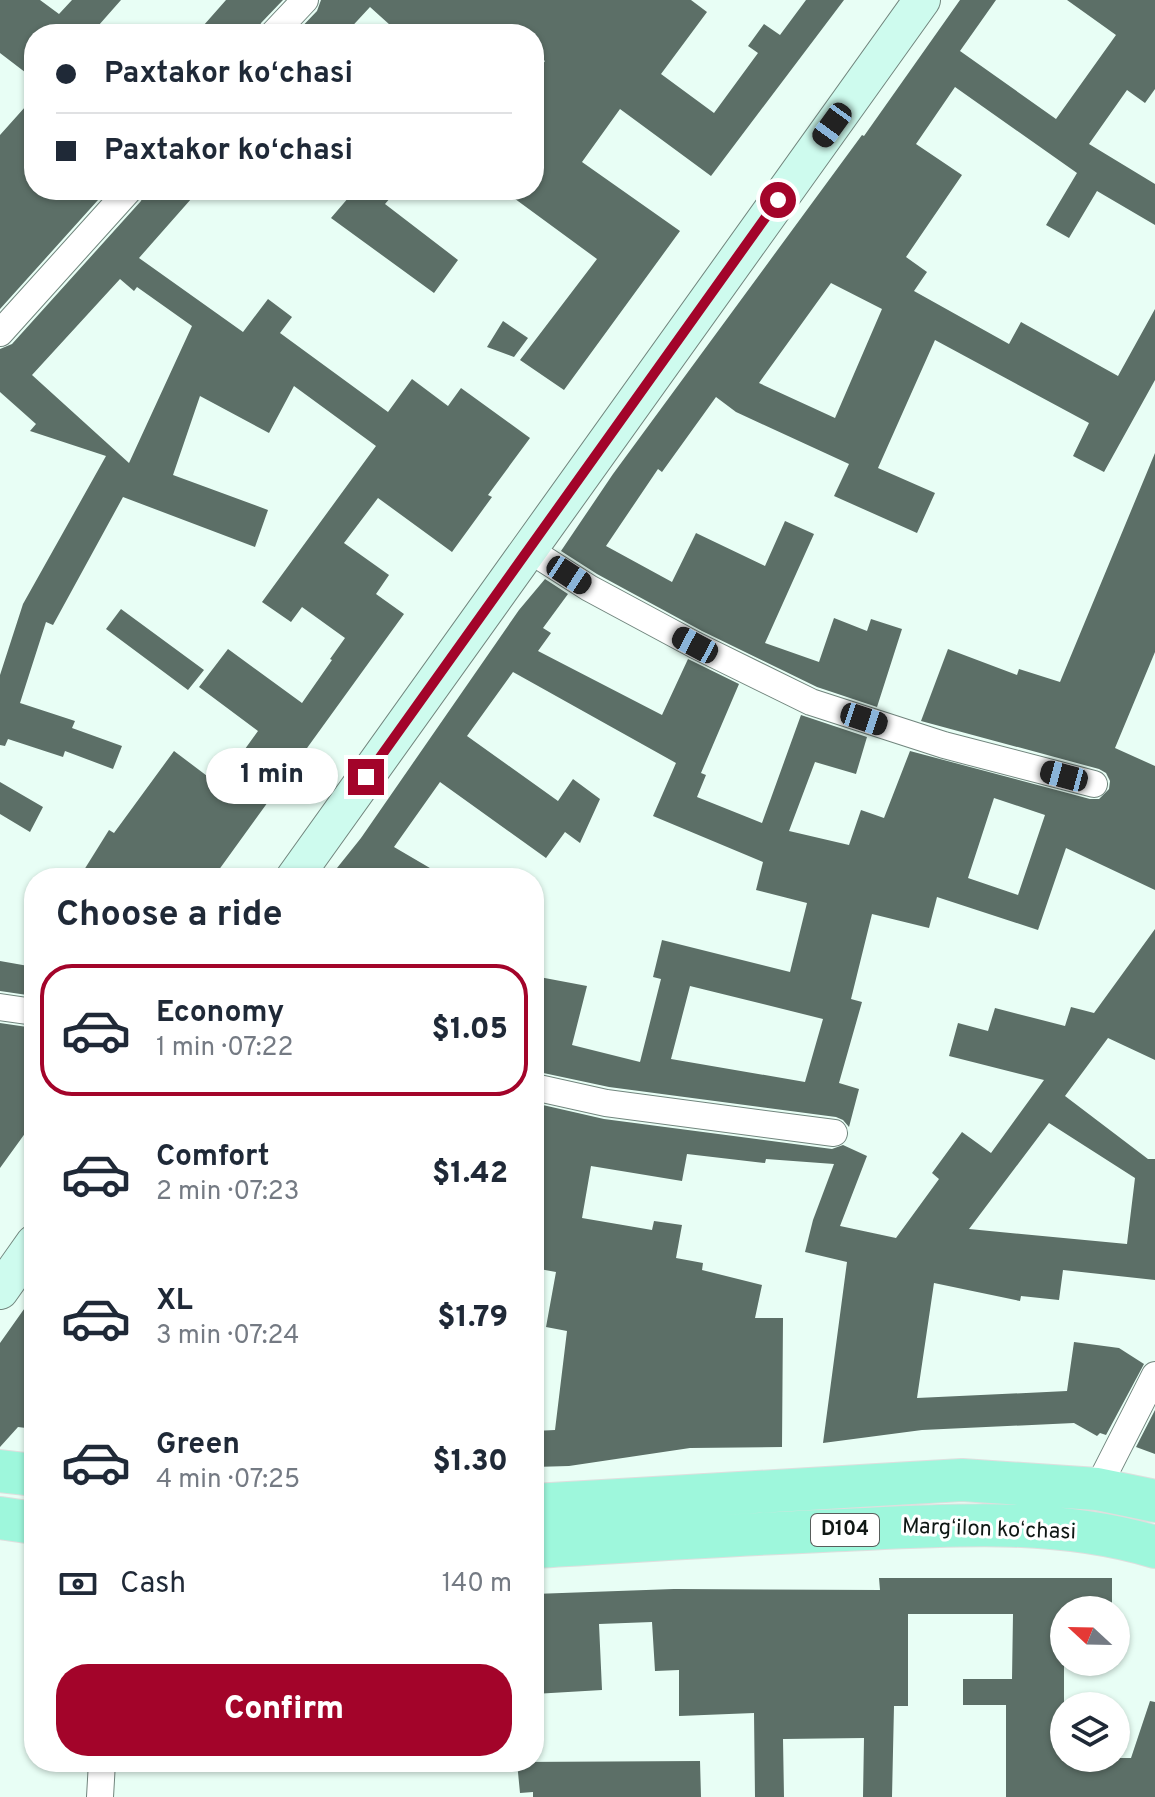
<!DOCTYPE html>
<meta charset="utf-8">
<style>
:root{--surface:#fff;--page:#f6f6f7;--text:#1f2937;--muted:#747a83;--line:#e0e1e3;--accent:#a3042a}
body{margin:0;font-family:Overpass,sans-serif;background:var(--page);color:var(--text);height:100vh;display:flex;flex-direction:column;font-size:30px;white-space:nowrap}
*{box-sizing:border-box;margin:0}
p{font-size:26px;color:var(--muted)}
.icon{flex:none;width:44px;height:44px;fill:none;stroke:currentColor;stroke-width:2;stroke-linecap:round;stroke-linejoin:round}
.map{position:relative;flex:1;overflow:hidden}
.side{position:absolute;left:24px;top:868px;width:520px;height:904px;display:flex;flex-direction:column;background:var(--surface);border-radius:32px;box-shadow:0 2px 6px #0004}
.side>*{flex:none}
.guide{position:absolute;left:24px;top:24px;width:520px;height:176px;border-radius:32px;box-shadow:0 2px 6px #0004;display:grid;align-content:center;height:176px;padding:0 32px;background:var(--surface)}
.needle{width:52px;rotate:292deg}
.tools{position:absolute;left:1050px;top:1596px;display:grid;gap:16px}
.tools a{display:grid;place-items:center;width:80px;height:80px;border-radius:50%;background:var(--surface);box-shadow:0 2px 6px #0004;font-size:40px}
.end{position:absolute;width:36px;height:36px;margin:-18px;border:10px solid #a3042a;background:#fff;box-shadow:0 0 0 4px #fff}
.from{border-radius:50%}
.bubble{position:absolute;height:56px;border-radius:28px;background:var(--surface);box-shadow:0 2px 6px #0004;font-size:26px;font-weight:800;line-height:56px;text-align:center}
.car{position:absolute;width:24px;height:48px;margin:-24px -12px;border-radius:10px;box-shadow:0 0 6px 2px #0007;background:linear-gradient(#222 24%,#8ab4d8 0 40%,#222 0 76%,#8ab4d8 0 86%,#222 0)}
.guide b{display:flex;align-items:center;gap:28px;height:76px;font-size:30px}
.guide b+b{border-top:2px solid var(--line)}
.guide i{width:20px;height:20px;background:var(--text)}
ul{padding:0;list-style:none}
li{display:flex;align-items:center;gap:24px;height:132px;margin:0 16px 12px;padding:0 16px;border:4px solid transparent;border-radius:32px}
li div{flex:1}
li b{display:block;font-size:30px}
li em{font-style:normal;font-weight:800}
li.on{border-color:var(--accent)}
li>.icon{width:72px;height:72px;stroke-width:1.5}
h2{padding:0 32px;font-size:36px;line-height:96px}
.pay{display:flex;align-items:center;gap:20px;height:88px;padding:0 32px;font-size:30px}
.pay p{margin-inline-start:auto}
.action{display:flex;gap:16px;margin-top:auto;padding:16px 32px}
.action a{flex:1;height:92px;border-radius:32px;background:var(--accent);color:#fff;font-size:32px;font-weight:800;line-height:92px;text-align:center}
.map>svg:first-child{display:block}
.building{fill:#5c6f67;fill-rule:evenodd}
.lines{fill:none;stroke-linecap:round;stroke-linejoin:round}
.street-casing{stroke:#71857d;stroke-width:28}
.secondary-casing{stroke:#71857d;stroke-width:38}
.primary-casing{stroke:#dedfde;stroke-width:44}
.street{stroke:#fff;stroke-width:26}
.secondary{stroke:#cefbee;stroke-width:36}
.primary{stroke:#9ef7dc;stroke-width:42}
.route{stroke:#a3042a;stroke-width:10}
.labels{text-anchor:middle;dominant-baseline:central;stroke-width:6;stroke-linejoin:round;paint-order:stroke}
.shield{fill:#fff;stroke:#585d5b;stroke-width:2}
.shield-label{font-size:20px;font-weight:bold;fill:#101815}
.street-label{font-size:22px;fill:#101815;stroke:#fff}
</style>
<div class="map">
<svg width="1155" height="1797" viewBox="0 0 1155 1797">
<rect width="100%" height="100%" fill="#e8fef5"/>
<path class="building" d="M 0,0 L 40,0 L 59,14 L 72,0 L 121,0 L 91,34 L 34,34 L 34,79 L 0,53 Z
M 226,0 L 283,0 L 261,23 L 257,34 L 196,34 Z
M 321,0 L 691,0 L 707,12 L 661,74 L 714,113 L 758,53 L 748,46 L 764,24 L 780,35 L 806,0 L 844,0 L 711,176 L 620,109 L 582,162 L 680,231 L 564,390 L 520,360 L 597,259 L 503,190 L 534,190 L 534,76 L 545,61 L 534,53 L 534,34 L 400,34 L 370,7 L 345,34 L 295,34 L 317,11 Z
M 960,0 L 996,0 L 960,51 L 1056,119 L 1116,35 L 1067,0 L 1155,0 L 1155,89 L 1145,103 L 1127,90 L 1089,144 L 1155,184 L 1155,225 L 1097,191 L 1069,238 L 1046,225 L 1077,173 L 955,87 L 916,144 L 962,175 L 906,257 L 927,272 L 914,291 L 1009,344 L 1021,322 L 1118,376 L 1155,309 L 1155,380 L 1104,472 L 1073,456 L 1089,423 L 935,340 L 878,468 L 935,493 L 917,533 L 834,496 L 849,464 L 736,412 L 716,397 L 662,472 L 658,469 L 606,546 L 672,582 L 696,533 L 765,566 L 785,521 L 814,534 L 765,643 L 819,662 L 834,618 L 867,631 L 871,619 L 902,629 L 877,707 L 817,687 L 702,631 L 597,574 L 561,551 L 613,474 L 862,135 L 864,136 ZM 831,283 L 882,309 L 835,418 L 759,383 Z
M 34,97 L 34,190 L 107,190 L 0,309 L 0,135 Z
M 145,190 L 199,190 L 139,258 L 243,332 L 268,299 L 292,317 L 280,333 L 388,412 L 412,379 L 448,406 L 461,388 L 530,438 L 488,495 L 492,497 L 452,552 L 378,498 L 344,543 L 389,575 L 376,594 L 404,614 L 213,878 L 79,878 L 109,830 L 114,833 L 174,751 L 219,785 L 258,731 L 199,687 L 228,649 L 302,703 L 332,660 L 330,659 L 345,638 L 302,607 L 291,622 L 262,602 L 376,446 L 294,386 L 269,433 L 200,396 L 173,475 L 268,510 L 255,547 L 123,497 L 53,625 L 46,622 L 20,703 L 75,721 L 72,728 L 122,746 L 113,769 L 65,751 L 63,757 L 8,739 L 5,746 L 0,745 L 0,675 L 23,604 L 106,456 L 30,431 L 36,424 L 0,392 L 0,349 L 12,344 L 141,201 ZM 120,279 L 134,291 L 137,287 L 192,326 L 129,463 L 32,375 Z
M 355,190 L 397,190 L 385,204 L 458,260 L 434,293 L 331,218 Z
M 503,321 L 528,338 L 514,357 L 487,347 Z
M 1155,453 L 1155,652 L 1115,748 L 1155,766 L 1155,890 L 1066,848 L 1038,930 L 937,897 L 929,928 L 872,914 L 851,999 L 862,1002 L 839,1083 L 859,1089 L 849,1127 L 843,1120 L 836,1117 L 609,1087 L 534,1071 L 534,976 L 587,986 L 572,1045 L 640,1062 L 661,979 L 653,977 L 662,940 L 790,972 L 807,903 L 756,890 L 763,862 L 653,816 L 676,763 L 513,672 L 467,736 L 558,801 L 573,779 L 600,799 L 580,843 L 565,832 L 546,858 L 440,782 L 394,847 L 447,878 L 329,878 L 361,838 L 519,610 L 545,579 L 568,594 L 543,628 L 551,633 L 538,651 L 662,715 L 688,659 L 739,684 L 701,773 L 706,775 L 697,797 L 762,823 L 801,715 L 867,737 L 856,774 L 815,762 L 789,831 L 849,845 L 861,810 L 884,818 L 910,751 L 1090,799 L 1099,799 L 1109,789 L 1110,781 L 1106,773 L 1099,769 L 921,721 L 948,649 L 1017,675 L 1019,669 L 1060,682 ZM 994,798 L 1045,815 L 1018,895 L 968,878 ZM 690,986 L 823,1019 L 805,1082 L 671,1059 Z
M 121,609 L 204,670 L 188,690 L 106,629 Z
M 0,782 L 43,807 L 30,832 L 0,814 Z
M 1155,929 L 1155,1060 L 1108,1038 L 1065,1096 L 1148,1159 L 1155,1159 L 1155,1280 L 1063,1270 L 1059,1300 L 1021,1296 L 1020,1301 L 934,1283 L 917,1398 L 1067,1391 L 1074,1342 L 1119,1348 L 1144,1364 L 1106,1435 L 1100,1433 L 1097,1436 L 1074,1423 L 922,1430 L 823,1443 L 847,1262 L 805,1252 L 813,1220 L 834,1164 L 766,1159 L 765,1163 L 687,1154 L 682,1181 L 591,1166 L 582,1218 L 652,1230 L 654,1221 L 682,1225 L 676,1258 L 703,1263 L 702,1270 L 762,1285 L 755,1318 L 783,1318 L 782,1447 L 690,1448 L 569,1466 L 534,1467 L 534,1431 L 555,1430 L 567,1331 L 546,1327 L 556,1272 L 534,1268 L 534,1174 L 540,1144 L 534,1144 L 534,1103 L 604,1119 L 832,1149 L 843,1145 L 867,1156 L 840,1226 L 896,1238 L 939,1179 L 932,1173 L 962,1132 L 991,1153 L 1044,1080 L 949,1056 L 958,1023 L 988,1031 L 995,1008 L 1065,1026 L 1071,1007 L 1094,1013 ZM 1049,1123 L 1135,1178 L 1127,1244 L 969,1229 Z
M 0,961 L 34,967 L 34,996 L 0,991 Z
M 0,1023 L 34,1028 L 34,1121 L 0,1168 Z
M 34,1295 L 34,1429 L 18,1427 L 0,1447 L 0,1343 Z
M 1155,1410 L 1155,1454 L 1136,1447 Z
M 879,1578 L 1112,1578 L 1112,1610 L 1064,1610 L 1064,1758 L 1131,1758 L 1150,1701 L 1155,1702 L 1155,1797 L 1006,1797 L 1006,1705 L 963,1705 L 963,1679 L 1012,1679 L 1013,1614 L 908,1614 L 908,1706 L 894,1706 L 892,1797 L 863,1797 L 864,1738 L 783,1739 L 784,1797 L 755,1797 L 754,1713 L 679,1716 L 679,1670 L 655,1671 L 652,1622 L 599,1624 L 602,1690 L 534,1694 L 534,1594 L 674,1589 L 880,1590 Z
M 700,1761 L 701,1797 L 533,1797 L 533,1792 L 520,1793 L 517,1762 Z"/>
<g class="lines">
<defs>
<path id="street" d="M 273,34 L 305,0
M 0,333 L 129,190
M 528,549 L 589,588 L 695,645 L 811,702 L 944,745 L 1094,784
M 0,1007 L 34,1012
M 534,1087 L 606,1103 L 834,1133
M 1097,1489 L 1155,1375
M 100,1797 L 102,1762"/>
<path id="secondary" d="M 294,878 L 922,0
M 0,1291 L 34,1243"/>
<path id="primary" d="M 0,1471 L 34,1475
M 534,1505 L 962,1480 L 1097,1489 L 1155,1501
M 0,1518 L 34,1523
M 534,1547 C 638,1541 741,1534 845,1530 C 948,1525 1056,1517 1155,1547"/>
</defs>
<use href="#street" class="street-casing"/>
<use href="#secondary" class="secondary-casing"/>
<use href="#primary" class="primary-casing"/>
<use href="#street" class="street"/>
<use href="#secondary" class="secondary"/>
<use href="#primary" class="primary"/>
</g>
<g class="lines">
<path class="route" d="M 366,777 L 778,200"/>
</g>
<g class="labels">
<rect class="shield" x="811" y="1514" width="68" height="32" rx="6"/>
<g class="shield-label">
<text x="845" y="1530">D104</text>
</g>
<g class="street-label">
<text transform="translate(989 1530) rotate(2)">Margʻilon koʻchasi</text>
</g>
</g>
</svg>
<div class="tools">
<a><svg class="needle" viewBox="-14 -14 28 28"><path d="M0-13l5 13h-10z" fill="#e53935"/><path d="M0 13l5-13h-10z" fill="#747a83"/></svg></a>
<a><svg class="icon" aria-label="layers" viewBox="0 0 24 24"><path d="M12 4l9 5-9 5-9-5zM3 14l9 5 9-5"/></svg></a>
</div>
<i class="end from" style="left:778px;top:200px"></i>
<i class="end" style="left:366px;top:777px"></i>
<div class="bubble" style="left:206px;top:748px;width:132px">1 min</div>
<i class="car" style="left:832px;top:125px;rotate:216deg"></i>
<i class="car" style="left:569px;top:575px;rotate:123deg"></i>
<i class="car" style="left:695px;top:645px;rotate:298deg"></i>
<i class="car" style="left:864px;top:719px;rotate:108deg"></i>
<i class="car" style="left:1064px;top:776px;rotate:285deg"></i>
<div class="guide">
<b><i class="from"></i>Paxtakor koʻchasi</b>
<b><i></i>Paxtakor koʻchasi</b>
</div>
<section class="side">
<h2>Choose a ride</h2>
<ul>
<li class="on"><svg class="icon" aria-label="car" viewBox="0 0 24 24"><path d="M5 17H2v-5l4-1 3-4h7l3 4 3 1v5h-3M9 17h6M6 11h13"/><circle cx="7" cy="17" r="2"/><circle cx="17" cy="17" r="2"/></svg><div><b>Economy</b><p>1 min · 07:22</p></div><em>$1.05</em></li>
<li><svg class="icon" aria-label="car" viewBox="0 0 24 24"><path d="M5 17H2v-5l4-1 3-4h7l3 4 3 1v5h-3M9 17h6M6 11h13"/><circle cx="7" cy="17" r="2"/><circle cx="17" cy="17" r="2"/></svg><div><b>Comfort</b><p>2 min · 07:23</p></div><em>$1.42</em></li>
<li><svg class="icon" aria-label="car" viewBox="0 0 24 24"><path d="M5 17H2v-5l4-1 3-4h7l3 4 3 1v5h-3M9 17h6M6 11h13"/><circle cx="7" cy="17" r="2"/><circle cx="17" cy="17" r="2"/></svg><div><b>XL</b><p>3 min · 07:24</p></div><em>$1.79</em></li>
<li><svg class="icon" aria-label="car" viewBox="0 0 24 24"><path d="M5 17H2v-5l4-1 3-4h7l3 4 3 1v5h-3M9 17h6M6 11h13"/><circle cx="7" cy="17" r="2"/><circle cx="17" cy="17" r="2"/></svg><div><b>Green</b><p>4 min · 07:25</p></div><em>$1.30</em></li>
</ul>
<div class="pay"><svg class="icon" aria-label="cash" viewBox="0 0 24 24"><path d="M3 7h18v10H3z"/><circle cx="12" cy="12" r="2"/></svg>Cash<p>140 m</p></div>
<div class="action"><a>Confirm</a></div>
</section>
</div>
